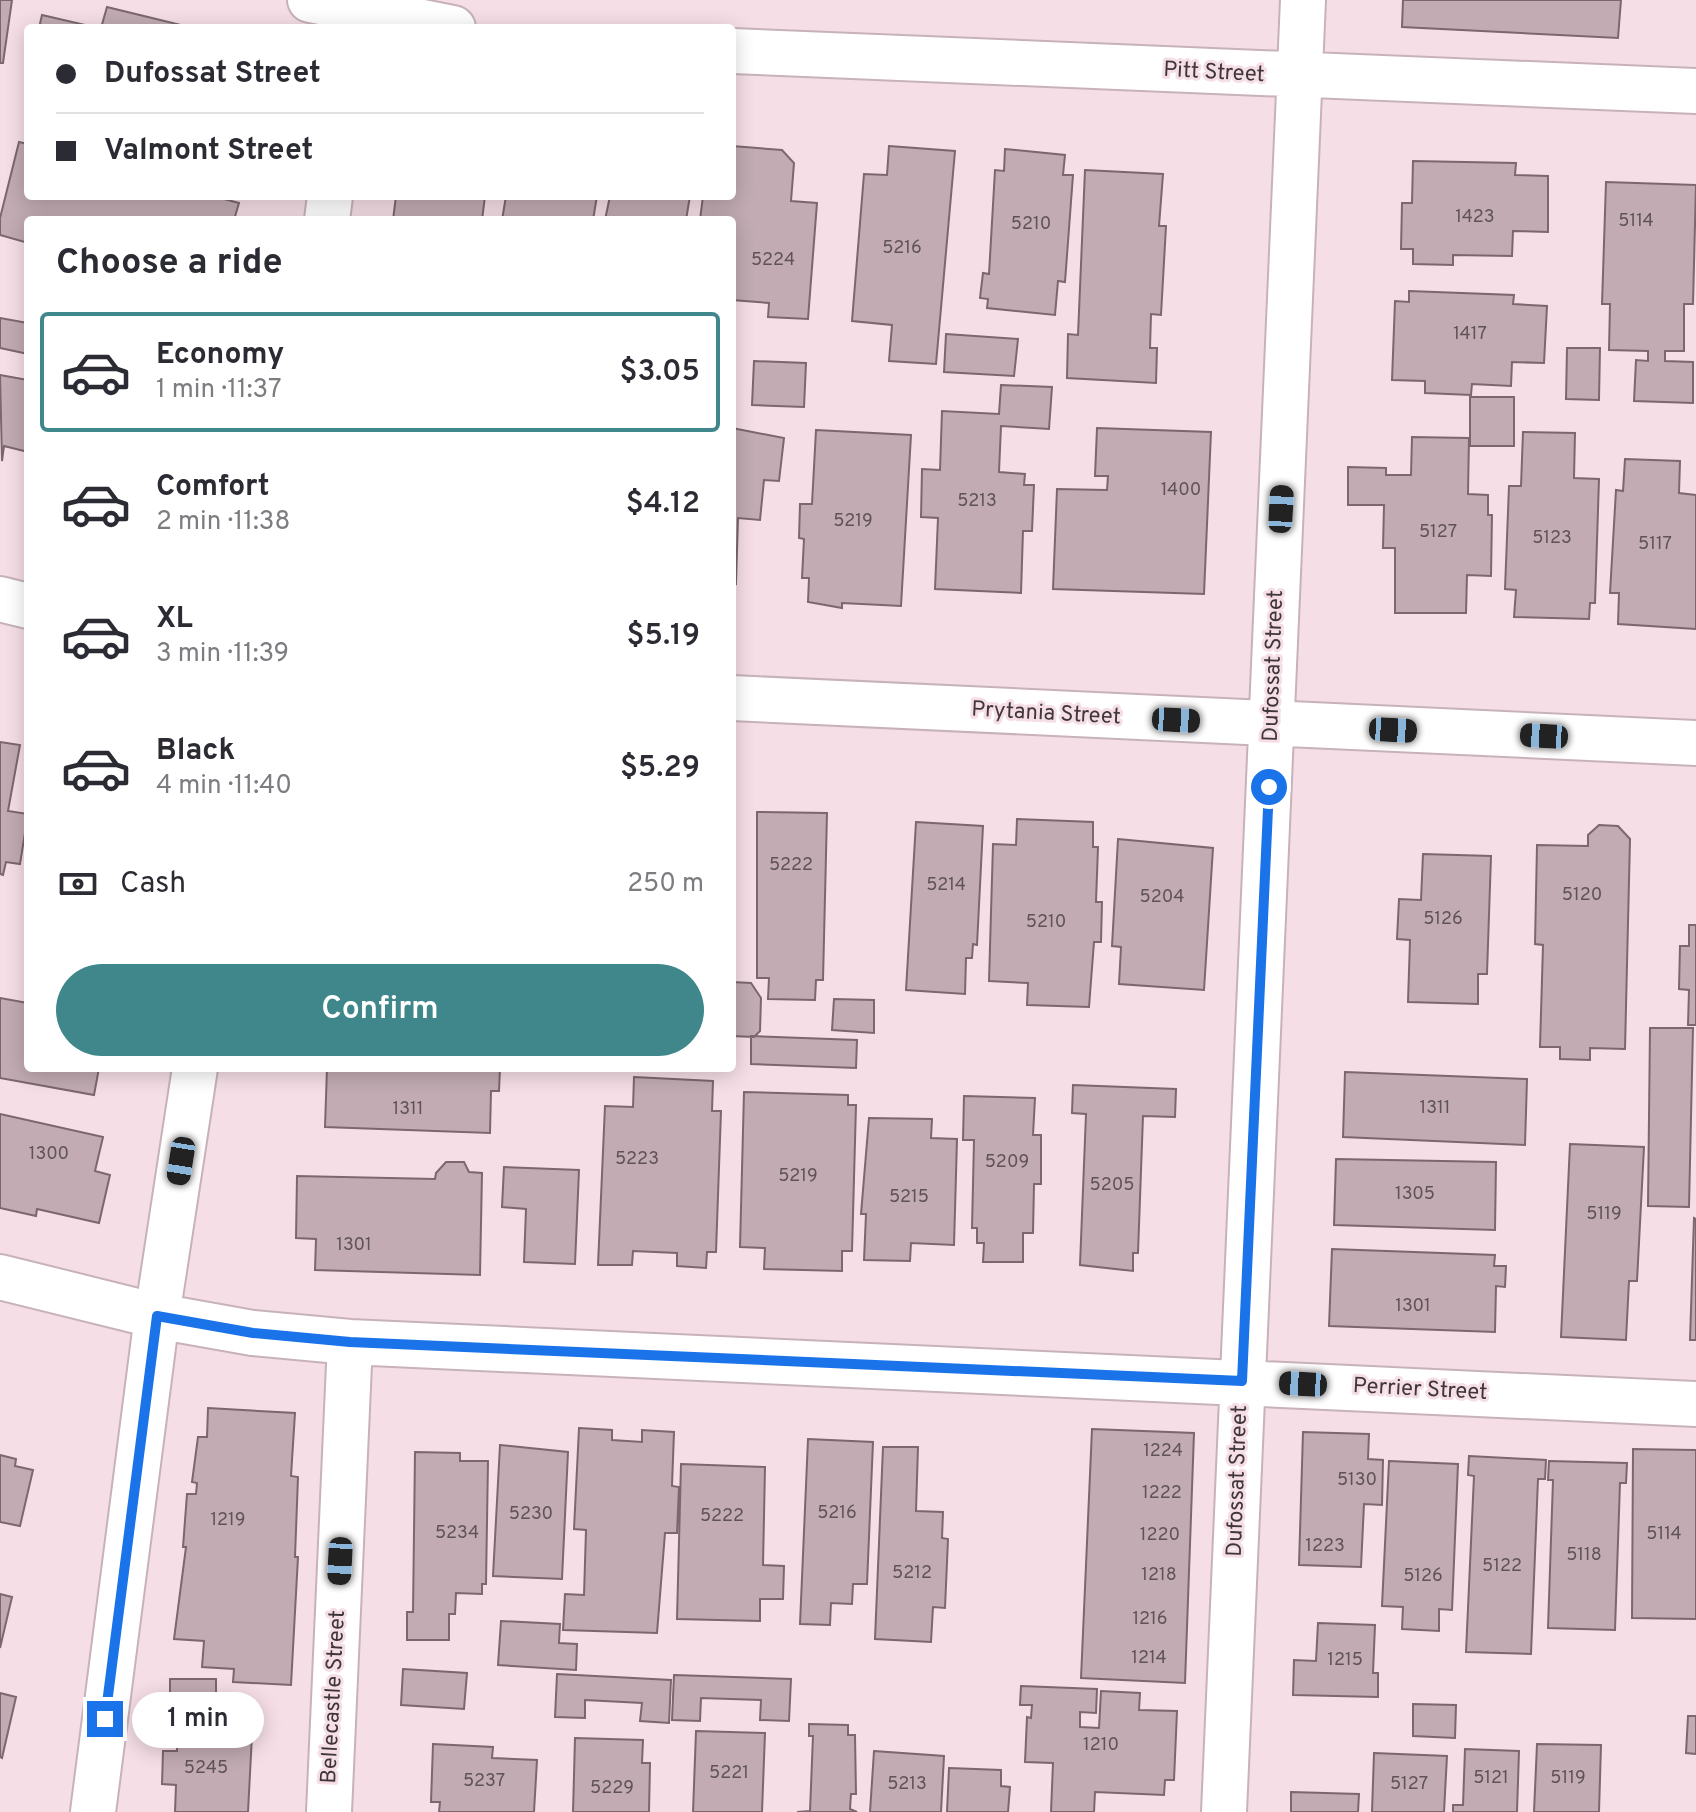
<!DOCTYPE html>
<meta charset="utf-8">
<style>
:root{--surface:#fff;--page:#f7f7f7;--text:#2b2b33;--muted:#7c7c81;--line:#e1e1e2;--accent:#3f878a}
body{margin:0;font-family:Overpass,sans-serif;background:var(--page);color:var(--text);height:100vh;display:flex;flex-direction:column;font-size:30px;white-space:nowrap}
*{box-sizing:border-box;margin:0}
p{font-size:26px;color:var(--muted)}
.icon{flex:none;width:44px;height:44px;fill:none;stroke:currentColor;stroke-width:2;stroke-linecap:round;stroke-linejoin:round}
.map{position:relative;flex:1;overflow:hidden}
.sheet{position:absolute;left:24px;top:216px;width:712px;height:856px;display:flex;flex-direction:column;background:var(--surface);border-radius:8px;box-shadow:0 4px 20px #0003}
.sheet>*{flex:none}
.top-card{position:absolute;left:24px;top:24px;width:712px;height:176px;border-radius:8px;box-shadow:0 4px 20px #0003;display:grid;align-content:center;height:176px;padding:0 32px;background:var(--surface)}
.end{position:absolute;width:36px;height:36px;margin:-18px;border:10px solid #1a73e8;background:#fff;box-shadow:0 0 0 4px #fff}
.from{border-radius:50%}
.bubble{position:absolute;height:56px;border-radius:28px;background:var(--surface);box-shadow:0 4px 20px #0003;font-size:26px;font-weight:600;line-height:56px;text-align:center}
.car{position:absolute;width:24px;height:48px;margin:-24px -12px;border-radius:10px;box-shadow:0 0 6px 2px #0007;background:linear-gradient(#222 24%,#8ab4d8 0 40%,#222 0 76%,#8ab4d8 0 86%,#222 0)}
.top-card b{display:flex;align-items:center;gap:28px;height:76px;font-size:30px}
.top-card b+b{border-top:2px solid var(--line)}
.top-card i{width:20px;height:20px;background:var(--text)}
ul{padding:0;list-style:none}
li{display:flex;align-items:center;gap:24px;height:120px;margin:0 16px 12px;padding:0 16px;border:4px solid transparent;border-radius:8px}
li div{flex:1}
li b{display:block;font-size:30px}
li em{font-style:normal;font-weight:600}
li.current{border-color:var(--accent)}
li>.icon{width:72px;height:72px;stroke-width:1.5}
h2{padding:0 32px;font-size:36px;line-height:96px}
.pay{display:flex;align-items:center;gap:20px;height:88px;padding:0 32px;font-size:30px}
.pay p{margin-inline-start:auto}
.action{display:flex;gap:16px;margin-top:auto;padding:16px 32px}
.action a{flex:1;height:92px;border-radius:48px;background:var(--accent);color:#fff;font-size:32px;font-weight:600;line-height:92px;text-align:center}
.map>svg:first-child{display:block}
.building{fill:#c2abb3;stroke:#7c676f;stroke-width:2}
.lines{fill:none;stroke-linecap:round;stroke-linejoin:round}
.minor-casing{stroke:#c8b2b9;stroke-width:48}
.minor{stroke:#fff;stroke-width:44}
.route{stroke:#1a73e8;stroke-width:10}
.labels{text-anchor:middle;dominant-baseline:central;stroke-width:6;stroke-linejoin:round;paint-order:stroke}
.number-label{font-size:18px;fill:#605358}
.street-label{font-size:22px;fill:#3f3639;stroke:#f6dee6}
</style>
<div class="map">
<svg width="1696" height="1812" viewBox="0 0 1696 1812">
<rect width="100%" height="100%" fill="#f6dee6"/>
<path class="building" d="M 0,0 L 12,0 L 3,63 L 0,63 Z
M 1403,0 L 1621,0 L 1618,38 L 1402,27 Z
M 107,7 L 193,28 L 101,28 Z
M 42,15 L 98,28 L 39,28 Z
M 19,142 L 28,144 L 28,196 L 213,196 L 239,203 L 234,220 L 28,220 L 28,243 L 0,235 L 0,218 Z
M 732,146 L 782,150 L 794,163 L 791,201 L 817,203 L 808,319 L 768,317 L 769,303 L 732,300 L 732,220 L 700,220 L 703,196 L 732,196 Z
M 889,146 L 955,151 L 936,364 L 889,361 L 892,325 L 852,321 L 864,174 L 887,175 Z
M 1005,149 L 1065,155 L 1063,175 L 1073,175 L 1065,282 L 1058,281 L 1055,315 L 987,308 L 988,299 L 980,298 L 983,273 L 989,274 L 995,170 L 1004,171 Z
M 1413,161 L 1516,163 L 1515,175 L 1548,176 L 1548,232 L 1513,231 L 1512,256 L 1453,255 L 1453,265 L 1413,264 L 1413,249 L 1401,249 L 1402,203 L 1412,203 Z
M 1085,170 L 1163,174 L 1159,226 L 1166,226 L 1161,315 L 1151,314 L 1150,348 L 1157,348 L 1156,383 L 1067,378 L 1068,334 L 1078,335 Z
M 1606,182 L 1696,185 L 1693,304 L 1684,304 L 1684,351 L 1665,351 L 1665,361 L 1693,362 L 1693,403 L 1634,401 L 1636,360 L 1648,361 L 1648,351 L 1609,350 L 1610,304 L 1602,304 Z
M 396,196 L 485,196 L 482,220 L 393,220 Z
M 506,196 L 597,196 L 593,220 L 502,220 Z
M 610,196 L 690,196 L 686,220 L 605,220 Z
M 1409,291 L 1514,295 L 1513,304 L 1547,306 L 1544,363 L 1512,362 L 1511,386 L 1472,384 L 1471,395 L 1425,393 L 1425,381 L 1392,380 L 1395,301 L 1409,302 Z
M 0,318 L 28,323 L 28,354 L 0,348 Z
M 946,334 L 1018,339 L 1014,376 L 944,372 Z
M 1567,348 L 1600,348 L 1599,400 L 1566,399 Z
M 754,361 L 806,363 L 804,407 L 752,405 Z
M 0,375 L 28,380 L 28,452 L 4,446 L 2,461 Z
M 1001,385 L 1052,387 L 1049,429 L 1001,426 L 999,472 L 1025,474 L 1024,485 L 1034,485 L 1032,531 L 1023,531 L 1021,593 L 935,589 L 938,518 L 921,517 L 922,469 L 940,470 L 942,411 L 999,414 Z
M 1470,397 L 1514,397 L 1514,446 L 1470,446 Z
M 732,428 L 784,438 L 779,481 L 764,480 L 760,520 L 738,518 L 736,584 L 732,583 Z
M 1097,428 L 1211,432 L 1204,594 L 1053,589 L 1057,489 L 1107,490 L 1108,476 L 1095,476 Z
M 816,430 L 911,435 L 901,606 L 842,603 L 842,608 L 808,602 L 809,578 L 802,578 L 804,539 L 799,538 L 800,504 L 812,504 Z
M 1523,432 L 1575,433 L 1574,478 L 1599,479 L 1595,603 L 1590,603 L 1589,619 L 1514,617 L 1516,590 L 1505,589 L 1509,486 L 1521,486 Z
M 1412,437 L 1469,438 L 1468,494 L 1488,495 L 1488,515 L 1492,515 L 1491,576 L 1467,575 L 1466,613 L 1395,613 L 1395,548 L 1383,548 L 1384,505 L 1348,505 L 1348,467 L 1386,468 L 1386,475 L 1411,475 Z
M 1625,459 L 1680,461 L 1679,493 L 1696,495 L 1696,629 L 1618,624 L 1619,593 L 1610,593 L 1616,490 L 1623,491 Z
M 0,742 L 20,745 L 8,811 L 28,814 L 20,864 L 6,862 L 3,875 L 0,874 Z
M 757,812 L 827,813 L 823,980 L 816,980 L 815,1000 L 768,999 L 769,978 L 757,978 Z
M 1017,819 L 1093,822 L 1093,847 L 1098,847 L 1096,902 L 1102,902 L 1101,942 L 1094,942 L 1089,1007 L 1027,1005 L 1028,983 L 989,981 L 993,844 L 1016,845 Z
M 916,822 L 983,826 L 977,945 L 973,944 L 972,958 L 966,958 L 965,994 L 906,990 Z
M 1599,825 L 1618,826 L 1630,839 L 1625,1049 L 1590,1048 L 1590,1060 L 1560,1059 L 1560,1047 L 1540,1047 L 1543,945 L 1535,944 L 1537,845 L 1588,846 L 1588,835 Z
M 1118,839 L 1213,848 L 1204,990 L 1119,984 L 1121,947 L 1112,946 Z
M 1423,854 L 1491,856 L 1487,974 L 1478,974 L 1478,1004 L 1408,1002 L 1410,940 L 1397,939 L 1399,899 L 1421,900 Z
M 1689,925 L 1696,925 L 1696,1025 L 1688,1025 L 1689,990 L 1679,989 L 1680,946 L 1689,946 Z
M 732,982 L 751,983 L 761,998 L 760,1031 L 754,1037 L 732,1036 Z
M 0,998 L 28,1003 L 28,1068 L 99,1068 L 94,1095 L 0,1078 Z
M 834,999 L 874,1000 L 874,1033 L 832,1030 Z
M 1650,1028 L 1693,1028 L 1689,1207 L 1648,1206 Z
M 751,1036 L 857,1040 L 856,1068 L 751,1064 Z
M 327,1068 L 500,1068 L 499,1091 L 491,1091 L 490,1133 L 325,1127 Z
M 1345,1072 L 1527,1079 L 1525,1145 L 1343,1137 Z
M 634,1077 L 713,1081 L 712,1111 L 721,1111 L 716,1252 L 707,1252 L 706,1268 L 677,1266 L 677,1253 L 633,1251 L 632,1265 L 598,1265 L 605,1106 L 633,1107 Z
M 1073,1085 L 1176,1089 L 1175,1117 L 1143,1116 L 1138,1253 L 1133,1253 L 1133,1271 L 1080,1265 L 1086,1114 L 1072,1113 Z
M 744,1092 L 848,1095 L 848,1105 L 856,1105 L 852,1251 L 842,1251 L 842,1271 L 764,1269 L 765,1248 L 740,1247 Z
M 964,1096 L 1035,1098 L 1033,1135 L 1041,1135 L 1041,1184 L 1034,1184 L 1033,1233 L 1023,1233 L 1023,1262 L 983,1262 L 984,1243 L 977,1243 L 977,1228 L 972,1228 L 974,1140 L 963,1140 Z
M 0,1114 L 103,1137 L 95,1171 L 110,1175 L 99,1223 L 37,1209 L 36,1216 L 0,1208 Z
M 869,1118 L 932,1119 L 931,1138 L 957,1139 L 954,1245 L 911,1243 L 910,1261 L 864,1260 L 866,1214 L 861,1214 Z
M 1570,1144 L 1644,1147 L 1637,1281 L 1629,1281 L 1626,1340 L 1561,1337 Z
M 1336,1159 L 1496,1162 L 1495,1230 L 1334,1225 Z
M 446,1162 L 464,1162 L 469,1172 L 482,1173 L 480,1275 L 315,1270 L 316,1239 L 296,1238 L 297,1176 L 435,1179 L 436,1173 Z
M 504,1167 L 579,1170 L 575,1264 L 524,1262 L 526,1209 L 502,1207 Z
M 1694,1218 L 1696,1219 L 1696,1340 L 1690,1340 Z
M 1332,1249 L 1495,1255 L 1494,1266 L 1506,1266 L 1505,1287 L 1496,1286 L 1495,1332 L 1329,1326 Z
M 208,1408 L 295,1413 L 291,1476 L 298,1477 L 295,1557 L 298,1557 L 291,1685 L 233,1682 L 234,1669 L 202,1667 L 204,1641 L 174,1639 L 186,1547 L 183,1547 L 187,1494 L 196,1494 L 197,1483 L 192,1482 L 198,1437 L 207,1437 Z
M 579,1428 L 612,1430 L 612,1440 L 642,1442 L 642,1430 L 674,1432 L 672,1486 L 679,1487 L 677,1533 L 665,1533 L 657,1633 L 563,1630 L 565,1594 L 584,1595 L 586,1530 L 574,1529 Z
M 1092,1429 L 1194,1433 L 1185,1683 L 1081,1678 Z
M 1303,1432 L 1369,1434 L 1368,1459 L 1383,1460 L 1382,1505 L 1364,1504 L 1361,1567 L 1299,1565 Z
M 808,1439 L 873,1442 L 867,1584 L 853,1584 L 852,1604 L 831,1603 L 830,1625 L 800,1624 Z
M 500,1445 L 568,1452 L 562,1579 L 493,1576 Z
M 883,1447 L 918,1447 L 916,1511 L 943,1512 L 942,1538 L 948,1539 L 945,1608 L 933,1607 L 931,1642 L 875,1639 Z
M 1633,1449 L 1696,1450 L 1696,1619 L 1632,1618 Z
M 415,1452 L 460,1453 L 460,1461 L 488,1461 L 486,1584 L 482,1584 L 482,1594 L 456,1593 L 455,1614 L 449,1614 L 449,1640 L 407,1640 L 407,1612 L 413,1612 Z
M 0,1455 L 16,1459 L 15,1466 L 33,1470 L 20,1526 L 0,1522 Z
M 1469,1456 L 1546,1460 L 1545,1479 L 1538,1479 L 1531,1654 L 1466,1652 L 1474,1476 L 1468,1475 Z
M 1389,1461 L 1458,1464 L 1452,1610 L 1439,1609 L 1439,1631 L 1402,1629 L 1403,1607 L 1382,1606 Z
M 1549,1461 L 1627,1463 L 1626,1483 L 1620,1483 L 1615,1630 L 1548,1628 L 1553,1480 L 1548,1480 Z
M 681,1464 L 765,1467 L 763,1565 L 784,1566 L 783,1599 L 760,1599 L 760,1621 L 677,1619 Z
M 0,1594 L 12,1597 L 0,1648 Z
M 501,1621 L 560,1624 L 559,1643 L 577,1644 L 576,1670 L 498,1665 Z
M 1318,1623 L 1375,1625 L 1373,1673 L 1378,1673 L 1378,1697 L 1293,1695 L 1294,1660 L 1316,1661 Z
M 403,1669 L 467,1673 L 464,1709 L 401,1705 Z
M 557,1674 L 671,1680 L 669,1723 L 640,1721 L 642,1703 L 585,1700 L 585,1718 L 555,1717 Z
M 674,1675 L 791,1679 L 789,1721 L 760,1720 L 761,1700 L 701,1698 L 700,1721 L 672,1720 Z
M 170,1679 L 216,1679 L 216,1704 L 170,1704 Z
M 1021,1686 L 1097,1689 L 1096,1713 L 1080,1712 L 1080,1727 L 1099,1728 L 1101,1691 L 1140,1693 L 1139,1710 L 1177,1711 L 1174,1780 L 1165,1780 L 1164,1795 L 1095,1792 L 1094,1812 L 1051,1812 L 1053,1763 L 1025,1762 L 1027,1717 L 1031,1718 L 1032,1705 L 1020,1705 Z
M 0,1693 L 16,1697 L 2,1758 L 0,1757 Z
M 1413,1704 L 1456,1705 L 1455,1738 L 1413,1736 Z
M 1688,1716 L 1696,1716 L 1696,1754 L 1686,1753 Z
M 809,1724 L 848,1725 L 848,1735 L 855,1735 L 856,1794 L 851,1794 L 850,1809 L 857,1812 L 797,1812 L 810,1811 L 813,1736 L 809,1736 Z
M 696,1731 L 765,1733 L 762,1812 L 693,1812 Z
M 177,1733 L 252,1735 L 248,1812 L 175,1812 L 176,1785 L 162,1784 L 163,1751 L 177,1751 Z
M 575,1738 L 643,1740 L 642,1763 L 650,1763 L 649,1812 L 573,1812 Z
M 433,1744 L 493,1747 L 492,1758 L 537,1760 L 534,1812 L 439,1812 L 440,1802 L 431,1802 Z
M 1537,1744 L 1601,1745 L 1599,1812 L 1534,1812 Z
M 1465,1749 L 1519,1751 L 1517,1812 L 1453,1812 L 1453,1805 L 1463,1805 Z
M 874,1751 L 944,1756 L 941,1812 L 870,1812 Z
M 1374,1753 L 1447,1756 L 1444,1812 L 1372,1812 Z
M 949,1768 L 1001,1770 L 1001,1786 L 1010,1787 L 1008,1812 L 947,1812 Z
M 1291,1792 L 1359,1794 L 1358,1812 L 1291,1812 Z"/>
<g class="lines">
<defs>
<path id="minor" d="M 310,0 L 453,28
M 732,51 L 1696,91
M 327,220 L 330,196
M 0,599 L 28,606
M 732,698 L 1696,743
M 0,1277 L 157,1316 L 253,1333 L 350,1342 L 1696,1404
M 93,1812 L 157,1316 L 195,1068
M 329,1812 L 350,1342
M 1224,1812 L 1303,0"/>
</defs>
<use href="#minor" class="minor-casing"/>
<use href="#minor" class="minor"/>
</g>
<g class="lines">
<path class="route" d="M 105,1719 L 157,1316 L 253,1333 L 350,1342 L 1242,1381 L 1269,787"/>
</g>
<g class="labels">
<g class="number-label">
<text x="1475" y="217">1423</text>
<text x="1636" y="221">5114</text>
<text x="1031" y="224">5210</text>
<text x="902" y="248">5216</text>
<text x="773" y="260">5224</text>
<text x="1470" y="334">1417</text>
<text x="1181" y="490">1400</text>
<text x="977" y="501">5213</text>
<text x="853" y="521">5219</text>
<text x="1438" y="532">5127</text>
<text x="1552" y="538">5123</text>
<text x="1655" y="544">5117</text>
<text x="791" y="865">5222</text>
<text x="946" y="885">5214</text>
<text x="1582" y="895">5120</text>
<text x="1162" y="897">5204</text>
<text x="1443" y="919">5126</text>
<text x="1046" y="922">5210</text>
<text x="1435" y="1108">1311</text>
<text x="408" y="1109">1311</text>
<text x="49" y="1154">1300</text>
<text x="637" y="1159">5223</text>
<text x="1007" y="1162">5209</text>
<text x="798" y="1176">5219</text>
<text x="1112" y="1185">5205</text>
<text x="1415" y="1194">1305</text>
<text x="909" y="1197">5215</text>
<text x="1604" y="1214">5119</text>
<text x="354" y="1245">1301</text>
<text x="1413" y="1306">1301</text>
<text x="1163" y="1451">1224</text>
<text x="1357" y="1480">5130</text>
<text x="1162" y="1493">1222</text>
<text x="837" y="1513">5216</text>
<text x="531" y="1514">5230</text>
<text x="722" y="1516">5222</text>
<text x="228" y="1520">1219</text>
<text x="457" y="1533">5234</text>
<text x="1664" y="1534">5114</text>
<text x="1160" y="1535">1220</text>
<text x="1325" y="1546">1223</text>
<text x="1584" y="1555">5118</text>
<text x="1502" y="1566">5122</text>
<text x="912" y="1573">5212</text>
<text x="1159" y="1575">1218</text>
<text x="1423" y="1576">5126</text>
<text x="1150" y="1619">1216</text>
<text x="1149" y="1658">1214</text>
<text x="1345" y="1660">1215</text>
<text x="1101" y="1745">1210</text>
<text x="206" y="1768">5245</text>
<text x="729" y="1773">5221</text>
<text x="1491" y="1778">5121</text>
<text x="1568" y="1778">5119</text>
<text x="484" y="1781">5237</text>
<text x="907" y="1784">5213</text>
<text x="1409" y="1784">5127</text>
<text x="612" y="1788">5229</text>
</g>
<g class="street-label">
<text transform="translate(1214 73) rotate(3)">Pitt Street</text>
<text transform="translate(1274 666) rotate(-88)">Dufossat Street</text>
<text transform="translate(1046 714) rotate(3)">Prytania Street</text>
<text transform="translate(1420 1390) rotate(3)">Perrier Street</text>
<text transform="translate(1238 1481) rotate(-88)">Dufossat Street</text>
<text transform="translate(334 1697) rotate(-87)">Bellecastle Street</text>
</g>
</g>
</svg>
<i class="end from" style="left:1269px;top:787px"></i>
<i class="end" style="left:105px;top:1719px"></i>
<div class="bubble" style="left:132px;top:1692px;width:132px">1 min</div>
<i class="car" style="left:1281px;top:509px;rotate:3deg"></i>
<i class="car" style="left:1176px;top:720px;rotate:93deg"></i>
<i class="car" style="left:1393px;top:730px;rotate:93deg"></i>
<i class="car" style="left:1544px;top:736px;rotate:273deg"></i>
<i class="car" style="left:181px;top:1161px;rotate:189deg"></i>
<i class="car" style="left:1303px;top:1384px;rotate:273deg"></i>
<i class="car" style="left:340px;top:1561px;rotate:183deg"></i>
<div class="top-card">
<b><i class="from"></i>Dufossat Street</b>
<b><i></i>Valmont Street</b>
</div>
<section class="sheet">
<h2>Choose a ride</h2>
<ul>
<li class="current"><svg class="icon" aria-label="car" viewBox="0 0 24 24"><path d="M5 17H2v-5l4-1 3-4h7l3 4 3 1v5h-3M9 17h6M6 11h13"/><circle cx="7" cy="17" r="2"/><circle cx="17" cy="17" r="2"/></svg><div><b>Economy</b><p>1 min · 11:37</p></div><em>$3.05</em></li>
<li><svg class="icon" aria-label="car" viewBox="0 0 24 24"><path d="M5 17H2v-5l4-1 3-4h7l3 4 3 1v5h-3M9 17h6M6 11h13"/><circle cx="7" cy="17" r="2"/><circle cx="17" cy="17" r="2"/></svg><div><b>Comfort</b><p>2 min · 11:38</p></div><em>$4.12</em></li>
<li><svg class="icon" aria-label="car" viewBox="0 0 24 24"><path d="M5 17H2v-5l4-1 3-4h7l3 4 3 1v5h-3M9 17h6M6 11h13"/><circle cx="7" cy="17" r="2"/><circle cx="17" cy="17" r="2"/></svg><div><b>XL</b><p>3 min · 11:39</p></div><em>$5.19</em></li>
<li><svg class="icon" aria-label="car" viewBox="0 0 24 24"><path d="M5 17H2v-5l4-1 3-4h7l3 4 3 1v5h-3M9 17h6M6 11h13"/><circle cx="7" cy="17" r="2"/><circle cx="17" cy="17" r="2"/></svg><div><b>Black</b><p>4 min · 11:40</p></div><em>$5.29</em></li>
</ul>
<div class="pay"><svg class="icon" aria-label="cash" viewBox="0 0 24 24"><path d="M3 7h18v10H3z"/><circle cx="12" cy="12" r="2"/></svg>Cash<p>250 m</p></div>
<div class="action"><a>Confirm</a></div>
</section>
</div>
